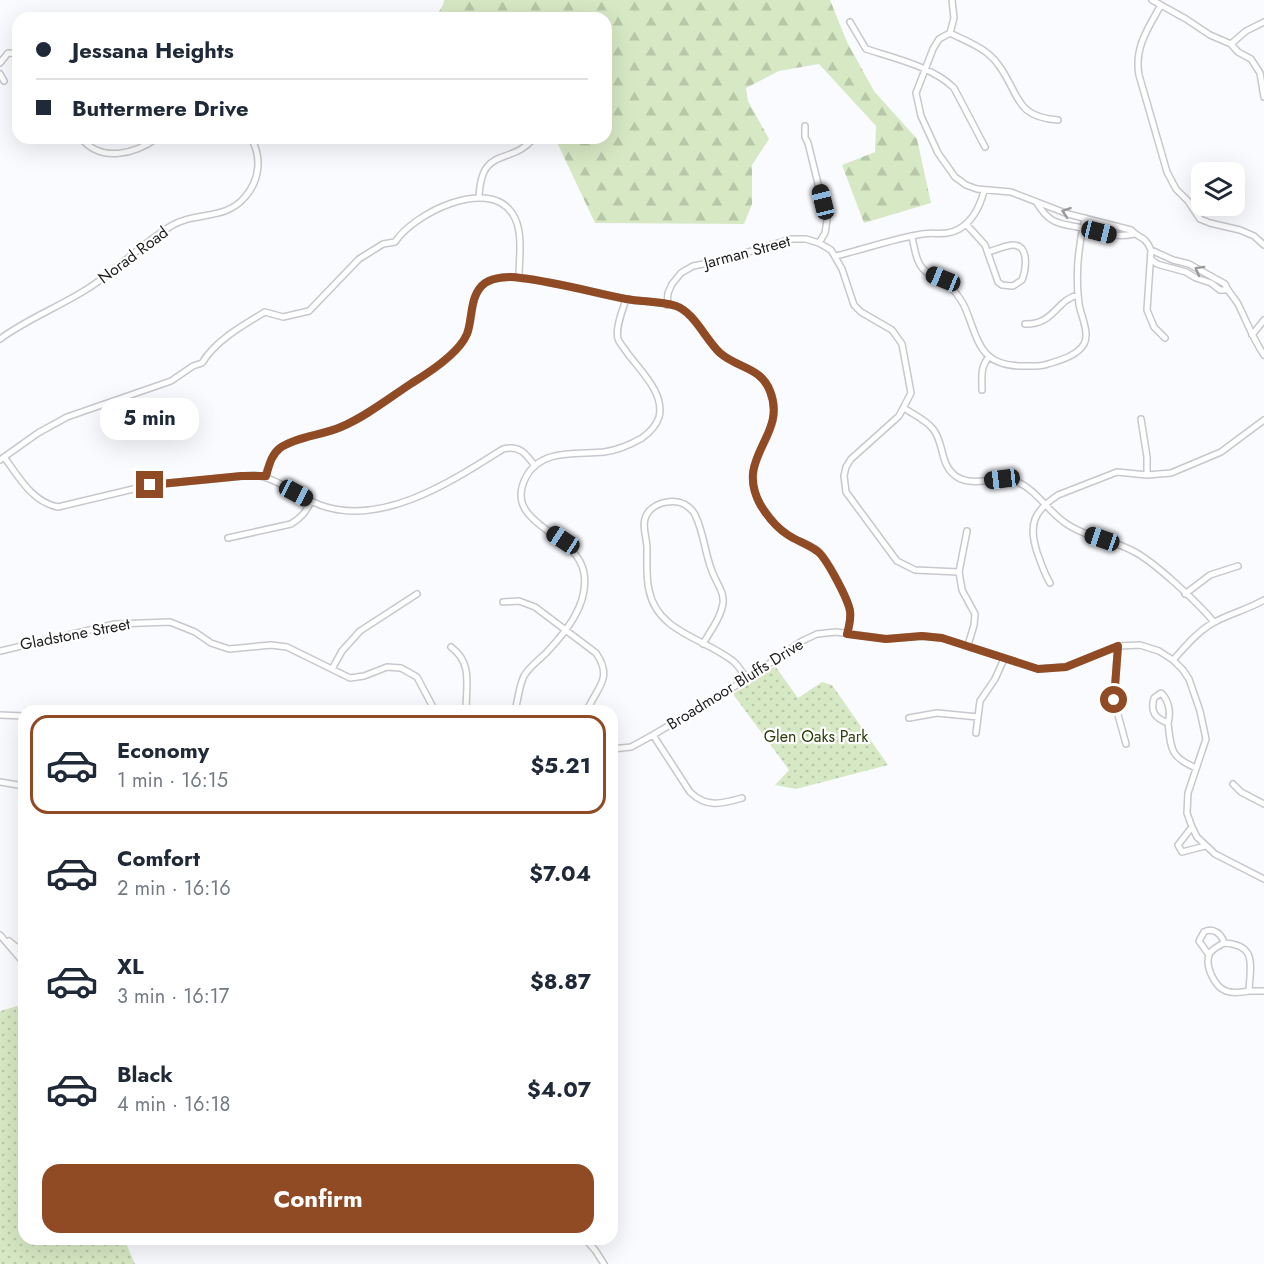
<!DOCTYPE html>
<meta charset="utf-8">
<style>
:root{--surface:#fff;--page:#f2f2f3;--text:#1f2937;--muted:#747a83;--line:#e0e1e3;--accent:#914b24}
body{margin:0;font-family:Jost,sans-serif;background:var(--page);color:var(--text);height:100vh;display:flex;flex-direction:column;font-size:22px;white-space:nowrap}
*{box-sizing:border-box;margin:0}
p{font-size:20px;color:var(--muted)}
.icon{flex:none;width:33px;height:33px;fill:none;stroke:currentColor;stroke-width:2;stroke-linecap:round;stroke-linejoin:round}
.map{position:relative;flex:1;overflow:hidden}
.details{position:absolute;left:18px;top:705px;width:600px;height:540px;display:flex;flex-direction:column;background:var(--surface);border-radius:18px;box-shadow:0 6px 24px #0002}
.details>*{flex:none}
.hud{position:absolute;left:12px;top:12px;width:600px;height:132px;border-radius:18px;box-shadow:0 6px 24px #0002;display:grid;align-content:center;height:132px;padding:0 24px;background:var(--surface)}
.tools{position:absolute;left:1191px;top:162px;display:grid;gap:12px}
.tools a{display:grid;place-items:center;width:54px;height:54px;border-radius:12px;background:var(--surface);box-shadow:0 6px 24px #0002;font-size:30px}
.end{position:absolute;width:27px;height:27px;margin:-14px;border:8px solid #914b24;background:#fff;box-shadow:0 0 0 3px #fff}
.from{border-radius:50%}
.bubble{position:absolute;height:42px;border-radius:18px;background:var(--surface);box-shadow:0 6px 24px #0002;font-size:20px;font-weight:700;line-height:42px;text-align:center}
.car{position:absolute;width:18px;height:36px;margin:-18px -9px;border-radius:8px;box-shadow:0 0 4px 2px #0007;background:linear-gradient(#222 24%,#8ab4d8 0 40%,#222 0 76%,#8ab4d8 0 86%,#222 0)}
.hud b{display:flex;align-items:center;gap:21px;height:57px;font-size:22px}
.hud b+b{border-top:2px solid var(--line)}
.hud i{width:15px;height:15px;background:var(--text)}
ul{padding:10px 0 0;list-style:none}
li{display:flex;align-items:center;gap:18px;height:99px;margin:0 12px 9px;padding:0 12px;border:3px solid transparent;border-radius:18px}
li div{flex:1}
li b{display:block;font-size:22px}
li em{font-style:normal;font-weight:700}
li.active{border-color:var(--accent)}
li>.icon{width:54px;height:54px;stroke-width:1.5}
.button{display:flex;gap:12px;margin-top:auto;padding:12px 24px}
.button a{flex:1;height:69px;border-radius:18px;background:var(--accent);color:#fff;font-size:24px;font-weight:700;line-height:69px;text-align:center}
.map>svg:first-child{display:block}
.grass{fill:url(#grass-dots)}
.forest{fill:url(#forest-firs)}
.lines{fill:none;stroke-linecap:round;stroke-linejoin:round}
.minor-casing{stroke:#c7c8cc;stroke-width:8}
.minor{stroke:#fff;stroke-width:5}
.oneway{stroke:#99999a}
.route{stroke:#914b24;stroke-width:8}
.labels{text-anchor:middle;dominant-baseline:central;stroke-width:4.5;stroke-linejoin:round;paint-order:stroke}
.street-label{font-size:16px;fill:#1d1d1f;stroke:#fff}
.park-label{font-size:16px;fill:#2a3d0a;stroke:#fff}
</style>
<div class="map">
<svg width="1264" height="1264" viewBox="0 0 1264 1264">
<defs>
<pattern id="grass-dots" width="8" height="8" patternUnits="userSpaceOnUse" patternTransform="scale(1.5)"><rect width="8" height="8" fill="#d7e8c4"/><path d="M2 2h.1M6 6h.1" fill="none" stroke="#b8c7a8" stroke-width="1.8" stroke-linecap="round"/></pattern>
<pattern id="forest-firs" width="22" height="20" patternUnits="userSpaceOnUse" patternTransform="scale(1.5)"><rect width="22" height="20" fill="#d7e8c4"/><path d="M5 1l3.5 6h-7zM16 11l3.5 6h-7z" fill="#b8c7a8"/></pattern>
</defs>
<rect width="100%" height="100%" fill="#fafbff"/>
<path class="grass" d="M 775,666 L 798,698 L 822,682 L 832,685 L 888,765 L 796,789 L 775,785 L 789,770 L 733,694 Z
M 24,1004 L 24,1239 L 124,1239 L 135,1264 L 0,1264 L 0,1011 Z"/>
<path class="forest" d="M 444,0 L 830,0 L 847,42 L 874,91 L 917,139 L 931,203 L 864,223 L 842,165 L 875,152 L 876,126 L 819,64 L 779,71 L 746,88 L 748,101 L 769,139 L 752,165 L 752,204 L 744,224 L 595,223 L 555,138 L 606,138 L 606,18 L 435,18 L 443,5 Z"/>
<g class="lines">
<defs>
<path id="minor" d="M 1152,0 L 1186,19 L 1210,35 L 1231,44 L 1238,52 L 1251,59 L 1260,73 L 1264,97
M 1161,5 C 1148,28 1134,48 1139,75 L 1167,172 L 1176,189 L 1188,201 L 1200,219 L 1210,223 L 1240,230 L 1254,236 L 1264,245
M 850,22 L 866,49 C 894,58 933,67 954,88 L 985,147
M 950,33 L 954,18 L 952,0
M 1231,44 L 1246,31 L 1264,22
M 0,63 L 8,53 L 18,54
M 0,74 L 4,81
M 1058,120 C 1013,117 1020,92 997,63 C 986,48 966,41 950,33 L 939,39 L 933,49 L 916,93 L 921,116 L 938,153 L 955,177 L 966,185 L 977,189 L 1011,192 L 1068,214 L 1131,230 C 1139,239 1145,235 1151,250 L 1147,310 L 1154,327 L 1165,338
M 805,126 L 805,137 L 808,143 L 827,220 L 825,233 L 819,243
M 81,138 C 101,163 135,154 157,138
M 479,198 C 481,144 510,167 534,138
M 1037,203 C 1051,227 1063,223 1086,229 C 1103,233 1116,238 1134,234
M 966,224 L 985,245 L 998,282 L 1002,285 L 1013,286 L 1022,280 C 1026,270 1030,244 1012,245 C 1004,246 996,250 988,252
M 912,237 C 915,249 916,266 928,273 C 937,278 945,279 951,287 C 957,294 963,302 966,310 C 979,342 980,365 1021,366 C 1031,366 1040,367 1048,364 C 1060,360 1077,356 1084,344 C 1090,333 1081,316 1079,304 C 1075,274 1078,247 1085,218
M 1151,250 L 1173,260 L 1189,264 L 1225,284 C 1228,292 1234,297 1238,304 C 1247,322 1253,339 1264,355
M 836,256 C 864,249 893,239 922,234 C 935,232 947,236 959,229 C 973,221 980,206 984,191
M 1151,259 L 1157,264 L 1186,272 L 1196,278 L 1211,283 L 1220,290 L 1227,290
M 667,305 L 668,293 L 672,284 L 681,273 L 693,266 L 719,261 L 791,239 L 806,239 L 819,243 L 831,250 L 842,269 L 854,305 L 861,312 L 892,330 L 902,344 L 911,393 L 899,416 L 851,459 L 846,467 L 844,476 L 846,492 L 897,561 L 915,570 L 959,572
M 1025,324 C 1054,325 1056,300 1078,295
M 1252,335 L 1264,320
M 0,339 C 27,319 59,307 87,289 C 116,271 141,244 171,226 C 195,211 225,221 245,197 C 260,180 262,157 251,138
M 982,390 C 982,377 980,367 989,357
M 904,408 C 914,415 926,420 933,429 C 945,444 939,465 957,477 C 976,488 996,474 1015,481 C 1035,488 1047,510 1064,522 C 1084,537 1110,539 1131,550 C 1153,560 1198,603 1214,622
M 1141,419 L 1147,457 L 1147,475
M 4,457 C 19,477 32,502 58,507 L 150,485 L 254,475 C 278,478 297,496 320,505 C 382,528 454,480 503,449 C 520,445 526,454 535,466
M 0,460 L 38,433 L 67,417 L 171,381 L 193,366 L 202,363 C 215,341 243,325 265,312 L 283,317 L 309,311 L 359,259 L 383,244 L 395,242 C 414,213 488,177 512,213 C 524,230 519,257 519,277
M 265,476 C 269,466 271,455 280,448 C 295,437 324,434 341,427 C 366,416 389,398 412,383 C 430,372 459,354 467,334 C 474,318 469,295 485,283 C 494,277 510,276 521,278 C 556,282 591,292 625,299 C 642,302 660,301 676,306 C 693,312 706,340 720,353 C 737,368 761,367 770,391 C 789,436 734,456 760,504 C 767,515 777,528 788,535 C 797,541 808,544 817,550 C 826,557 848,599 850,611 C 851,618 849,627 847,634
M 967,531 L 959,572 L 962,590 L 975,614 L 974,625 L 968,645
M 228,538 L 291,524 C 301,518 306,512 311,501
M 1050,583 C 1044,573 1041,563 1037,552 C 1028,524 1034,511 1058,495 L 1117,472 L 1147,475 L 1171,473 L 1221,452 L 1264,420
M 1185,594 L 1210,575 L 1238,566
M 503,602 L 519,601 L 535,607 L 596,653 C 614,679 596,688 587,711
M 703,644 C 710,631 721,618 723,603 C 724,593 719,587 715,578 C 705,559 705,536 696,517 C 694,511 689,507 684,504 C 674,499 658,502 650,510 C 639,522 647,535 647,549 C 647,563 646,577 649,590 C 657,632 704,638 733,661 C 739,666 742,672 747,679
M 1118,646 L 1114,700 L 1126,744
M 451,647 C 473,663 466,686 466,711
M 0,651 L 115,624 L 170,622 L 195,632 L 211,643 L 229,649 L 271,645 L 287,647 L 350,678 L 364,676 L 387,667 L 401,668 L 417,677 L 435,711
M 1173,660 C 1185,647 1196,633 1211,624 C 1228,614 1247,610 1264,600
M 332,669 L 342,651 L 360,631 L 417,594
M 1161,693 C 1169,700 1171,713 1168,723 C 1155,718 1150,712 1154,698 Z
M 515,711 C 518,700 519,686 524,676 C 529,667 539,660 546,653 C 566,632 589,604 584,573 C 577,531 501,525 526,477 C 541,448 578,455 604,452 C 618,450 630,445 642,438 C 649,433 656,426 659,417 C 665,394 641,371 628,354 C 625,349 620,344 618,339 C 615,327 623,310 626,299
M 0,715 L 24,716
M 909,718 L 937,713 L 978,717
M 1168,723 C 1171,749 1170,757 1196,768
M 976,733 L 980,701 L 995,679 L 1004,659
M 653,735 L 690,792 C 706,808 722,804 742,798
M 612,749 L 631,747 L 653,735 L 747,679 L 802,641 L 817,634 L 836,632 L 886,639 L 922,636 L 942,638 L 1038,669 L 1066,667 L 1118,646 L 1140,645 L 1159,651 L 1173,660 L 1183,670 L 1189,679 L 1200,711 L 1206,739 L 1188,793 L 1187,813 L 1192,827 L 1197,837 L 1215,854 L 1264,879
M 0,782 L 24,786
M 1233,784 L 1241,792 L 1264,804
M 1192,827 L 1178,845 L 1182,852 L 1205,846
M 0,935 L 24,963
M 9,941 L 24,953
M 1224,943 C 1258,945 1250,966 1249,991 C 1242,992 1233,994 1226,991 C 1215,987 1205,967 1209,955 C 1211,949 1219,946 1224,943 Z
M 1209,955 L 1199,941 L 1204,932 C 1213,927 1222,934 1224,943
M 1249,991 L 1264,991
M 585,1239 L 595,1250 L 604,1264"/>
</defs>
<use href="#minor" class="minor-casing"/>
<use href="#minor" class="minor"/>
</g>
<defs><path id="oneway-chevron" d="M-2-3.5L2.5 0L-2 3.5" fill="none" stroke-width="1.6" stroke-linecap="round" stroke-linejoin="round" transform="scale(1.5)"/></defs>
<g class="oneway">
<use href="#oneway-chevron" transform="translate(1066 212) rotate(-161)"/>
<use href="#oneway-chevron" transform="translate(1199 270) rotate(-151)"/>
</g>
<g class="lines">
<path class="route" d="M 150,485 L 241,476 L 266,476 C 269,466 271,455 280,448 C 295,437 323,435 341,427 C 367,416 389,398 412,383 C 430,372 459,353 467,334 C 473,318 469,295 485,283 C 494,277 510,276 521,278 C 556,282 591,292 626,299 C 642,302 660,301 676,306 C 694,312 706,340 720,353 C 737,368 761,367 770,391 C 788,436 734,456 760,504 C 767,516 777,528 788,535 C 797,541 808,544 817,551 C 826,557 848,599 850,611 C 851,618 849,627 847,634 L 886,639 L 922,636 L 942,638 L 1038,669 L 1066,667 L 1118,646 L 1114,700"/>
</g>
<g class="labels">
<g class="street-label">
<text transform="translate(747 252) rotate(-15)">Jarman Street</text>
<text transform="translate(133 255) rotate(-37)">Norad Road</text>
<text transform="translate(75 634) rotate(-11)">Gladstone Street</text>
<text transform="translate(735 684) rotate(-32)">Broadmoor Bluffs Drive</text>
</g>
<g class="park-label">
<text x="816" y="736">Glen Oaks Park</text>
</g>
</g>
</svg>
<div class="tools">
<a><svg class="icon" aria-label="layers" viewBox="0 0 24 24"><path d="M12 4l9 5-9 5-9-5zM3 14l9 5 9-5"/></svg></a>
</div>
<i class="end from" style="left:1114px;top:700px"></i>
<i class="end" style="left:150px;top:485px"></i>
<div class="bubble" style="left:100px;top:398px;width:99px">5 min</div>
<i class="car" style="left:823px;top:202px;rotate:346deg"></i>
<i class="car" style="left:1099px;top:232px;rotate:104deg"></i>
<i class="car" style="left:943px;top:279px;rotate:292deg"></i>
<i class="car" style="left:1002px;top:479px;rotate:263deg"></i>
<i class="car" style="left:296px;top:493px;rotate:118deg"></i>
<i class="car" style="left:1102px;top:539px;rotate:289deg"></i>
<i class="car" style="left:563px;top:540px;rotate:303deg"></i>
<div class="hud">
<b><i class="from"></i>Jessana Heights</b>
<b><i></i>Buttermere Drive</b>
</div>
<section class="details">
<ul>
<li class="active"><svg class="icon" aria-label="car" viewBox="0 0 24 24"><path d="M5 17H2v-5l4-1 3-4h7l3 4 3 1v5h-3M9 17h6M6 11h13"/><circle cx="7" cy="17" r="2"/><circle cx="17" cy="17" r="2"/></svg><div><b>Economy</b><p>1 min · 16:15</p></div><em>$5.21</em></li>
<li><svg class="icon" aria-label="car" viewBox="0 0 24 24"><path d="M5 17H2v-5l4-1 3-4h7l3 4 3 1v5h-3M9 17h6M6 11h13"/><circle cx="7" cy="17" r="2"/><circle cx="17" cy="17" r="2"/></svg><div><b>Comfort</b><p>2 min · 16:16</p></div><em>$7.04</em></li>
<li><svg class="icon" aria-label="car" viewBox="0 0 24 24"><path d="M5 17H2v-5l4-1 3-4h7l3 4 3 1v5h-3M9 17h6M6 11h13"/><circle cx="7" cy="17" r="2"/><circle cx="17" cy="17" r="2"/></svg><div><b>XL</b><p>3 min · 16:17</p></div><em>$8.87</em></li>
<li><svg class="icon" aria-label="car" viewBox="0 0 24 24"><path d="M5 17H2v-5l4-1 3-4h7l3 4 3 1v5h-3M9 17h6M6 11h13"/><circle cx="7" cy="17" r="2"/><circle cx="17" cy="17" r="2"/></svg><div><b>Black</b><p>4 min · 16:18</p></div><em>$4.07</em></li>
</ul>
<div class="button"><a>Confirm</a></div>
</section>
</div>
